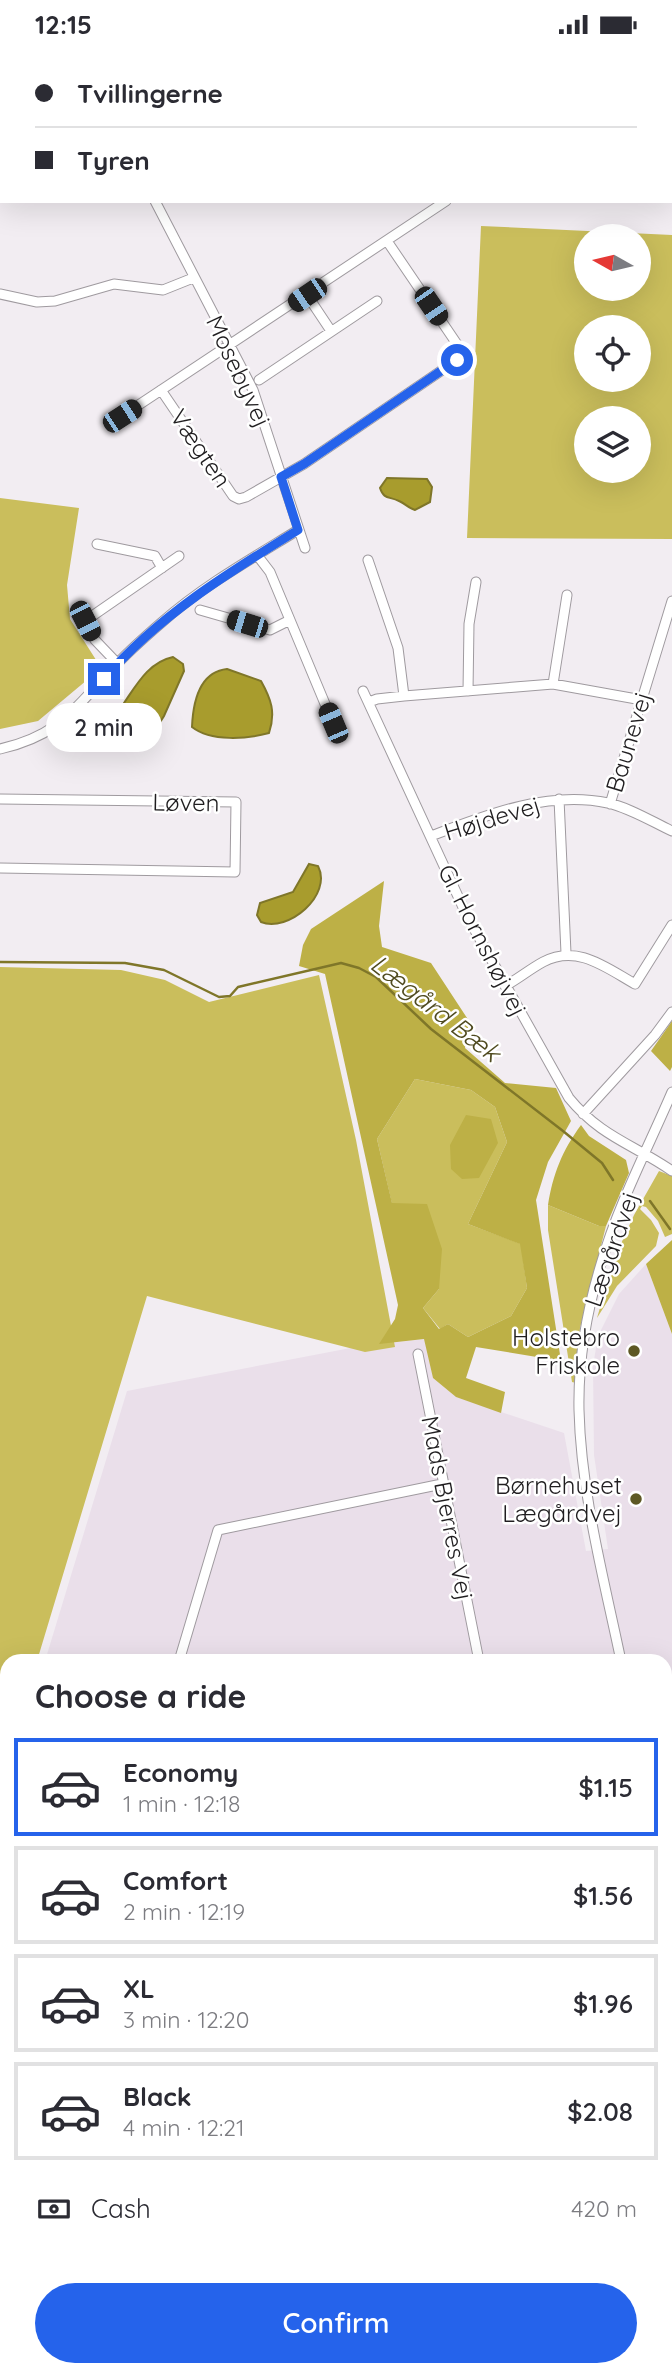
<!DOCTYPE html>
<meta charset="utf-8">
<style>
:root{--surface:#fff;--page:#f2f2f3;--text:#2b2b33;--muted:#7c7c81;--line:#e1e1e2;--accent:#2563eb}
body{margin:0;font-family:Quicksand,sans-serif;background:var(--page);color:var(--text);height:100vh;display:flex;flex-direction:column;font-size:26px;white-space:nowrap}
*{box-sizing:border-box;margin:0}
p{font-size:23px;color:var(--muted)}
.icon{flex:none;width:38px;height:38px;fill:none;stroke:currentColor;stroke-width:2;stroke-linecap:round;stroke-linejoin:round}
.map{position:relative;flex:1;overflow:hidden}
.sheet{position:absolute;left:0px;top:1605px;width:672px;height:723px;display:flex;flex-direction:column;background:var(--surface);border-radius:21px 21px 0 0;box-shadow:0 7px 28px #0002}
.sheet>*{flex:none}
.guide{position:absolute;left:0px;top:0px;width:672px;height:154px;box-shadow:0 7px 28px #0002;display:grid;align-content:center;height:154px;padding:0 35px;background:var(--surface)}
.needle{width:46px;rotate:278deg}
.fabs{position:absolute;left:574px;top:175px;display:grid;gap:14px}
.fabs a{display:grid;place-items:center;width:77px;height:77px;border-radius:50%;background:var(--surface);box-shadow:0 7px 28px #0002;font-size:35px}
.end{position:absolute;width:32px;height:32px;margin:-16px;border:9px solid #2563eb;background:#fff;box-shadow:0 0 0 4px #fff}
.from{border-radius:50%}
.bubble{position:absolute;height:49px;border-radius:24px;background:var(--surface);box-shadow:0 7px 28px #0002;font-size:23px;font-weight:600;line-height:49px;text-align:center}
.car{position:absolute;width:21px;height:42px;margin:-21px -10px;border-radius:9px;box-shadow:0 0 5px 2px #0007;background:linear-gradient(#222 24%,#8ab4d8 0 40%,#222 0 76%,#8ab4d8 0 86%,#222 0)}
.guide b{display:flex;align-items:center;gap:24px;height:66px;font-size:26px}
.guide b+b{border-top:2px solid var(--line)}
.guide i{width:18px;height:18px;background:var(--text)}
ul{padding:0;list-style:none}
li{display:flex;align-items:center;gap:21px;height:98px;margin:0 14px 10px;padding:0 21px;border:4px solid var(--line);border-radius:0px}
li div{flex:1}
li b{display:block;font-size:26px}
li em{font-style:normal;font-weight:600}
li.current{border-color:var(--accent)}
li>.icon{width:63px;height:63px;stroke-width:1.5}
h2{padding:0 35px;font-size:32px;line-height:84px}
.pay{display:flex;align-items:center;gap:18px;height:77px;padding:0 35px;font-size:26px}
.pay p{margin-inline-start:auto}
.cta{display:flex;gap:14px;margin-top:auto;padding:14px 35px}
.cta a{flex:1;height:80px;border-radius:42px;background:var(--accent);color:#fff;font-size:28px;font-weight:600;line-height:80px;text-align:center}
.status{display:flex;justify-content:space-between;align-items:center;height:49px;padding:0 35px;background:var(--surface);direction:ltr}
.status svg{height:19px;fill:currentColor}
.map>svg:first-child{display:block}
.built{fill:#eadfea}
.green{fill:#cabe5c;fill-rule:evenodd}
.forest{fill:#bdb046;fill-rule:evenodd}
.water{fill:#a89c2d;stroke:#7f7629;stroke-width:2}
.lines{fill:none;stroke-linecap:round;stroke-linejoin:round}
.stream{stroke:#7f7629;stroke-width:2.5}
.minor-casing{stroke:#9f9a9f;stroke-width:11}
.major-casing{stroke:#c9c9c9;stroke-width:13}
.minor{stroke:#fff;stroke-width:9}
.major{stroke:#e4bfe8;stroke-width:10}
.route{stroke:#2563eb;stroke-width:9}
.poi-dot{fill:#5d5824;stroke:#fff;stroke-width:2.5}
.labels{text-anchor:middle;dominant-baseline:central;stroke-width:5;stroke-linejoin:round;paint-order:stroke}
.street-label{font-size:24px;fill:#201e20;stroke:#fff}
.poi-label{font-size:24px;fill:#201e20;stroke:#fff;text-anchor:end}
.water-label{font-size:26px;font-style:italic;fill:#504b20;stroke:#fff}
</style>
<div class="status"><b>12:15</b><svg viewBox="0 0 49 12"><path d="M0 12V9h3v3zM5 12V6h3v6zM10 12V3h3v9zM15 12V0h3v12zM26 1h20v11H26zM47 4h2v5h-2z"/></svg></div>
<div class="map">
<svg width="672" height="2327" viewBox="0 0 672 2327">
<rect width="100%" height="100%" fill="#f2edf2"/>
<path class="built" d="M 646,1215 L 672,1285 L 672,2086 L 665,2088 L 665,1612 L 45,1612 L 127,1342 L 361,1297 L 425,1290 L 433,1329 L 456,1348 L 564,1384 L 586,1502 L 608,1500 L 594,1406 L 593,1317 L 598,1287 L 619,1245 Z
M 7,1737 L 7,2178 L 3,2174 L 0,2177 L 0,1760 Z
M 366,2320 L 367,2327 L 186,2327 L 176,2321 Z"/>
<path class="green" d="M 481,177 L 672,186 L 672,490 L 467,489 ZM 586,187 L 639,187 L 639,240 L 586,240 ZM 586,278 L 639,278 L 639,331 L 586,331 ZM 586,369 L 639,369 L 639,422 L 586,422 Z
M 0,449 L 79,459 L 67,536 L 70,570 L 98,614 L 93,626 L 38,672 L 0,680 Z
M 0,918 L 121,921 L 165,931 L 209,953 L 319,926 L 356,1091 L 395,1298 L 365,1303 L 147,1247 L 37,1612 L 7,1612 L 7,1714 L 0,1737 Z
M 415,1030 L 471,1041 L 495,1058 L 507,1093 L 468,1175 L 521,1195 L 527,1239 L 511,1267 L 468,1288 L 448,1275 L 440,1280 L 423,1259 L 439,1240 L 392,1155 L 377,1090 Z
M 659,1122 L 672,1127 L 672,1185 L 665,1188 L 658,1172 L 646,1158 L 642,1157 L 640,1160 L 651,1171 L 659,1184 L 656,1197 L 617,1237 L 597,1269 L 615,1208 L 634,1166 Z
M 548,1156 L 599,1177 L 606,1177 L 580,1279 L 576,1334 L 572,1333 L 548,1181 Z
M 665,2126 L 672,2159 L 672,2327 L 416,2327 L 415,2321 L 665,2320 Z"/>
<path class="forest" d="M 384,832 L 379,877 L 382,898 L 431,914 L 469,972 L 465,999 L 505,1034 L 556,1039 L 571,1072 L 548,1113 L 536,1151 L 561,1312 L 476,1298 L 466,1329 L 505,1343 L 501,1364 L 456,1348 L 433,1329 L 424,1290 L 379,1295 L 395,1270 L 398,1256 L 325,925 L 299,917 L 303,896 L 311,880 ZM 415,1030 L 471,1041 L 495,1058 L 507,1093 L 468,1175 L 520,1195 L 527,1239 L 511,1267 L 468,1288 L 448,1275 L 439,1280 L 423,1259 L 439,1240 L 442,1200 L 427,1155 L 392,1154 L 377,1090 Z
M 672,972 L 672,1018 L 670,1022 L 651,1002 Z
M 466,1066 L 491,1070 L 498,1094 L 479,1129 L 462,1130 L 451,1120 L 450,1096 Z
M 581,1076 L 589,1087 L 626,1111 L 629,1124 L 606,1177 L 599,1177 L 548,1156 C 553,1125 562,1102 581,1076 Z
M 672,1191 L 672,1285 L 646,1215 Z"/>
<path class="water" d="M 387,429 L 427,430 L 432,438 L 430,453 L 415,461 C 408,459 406,455 399,452 C 389,447 384,451 380,439 Z
M 173,608 L 183,615 L 184,622 L 164,667 L 157,678 C 138,677 127,675 124,654 C 137,635 149,613 173,608 Z
M 227,620 L 261,632 C 271,650 276,663 269,684 C 247,690 211,693 192,678 C 193,654 199,623 227,620 Z
M 309,815 L 318,817 C 333,846 288,884 261,873 L 257,866 L 260,854 L 293,843 Z"/>
<g class="lines">
<path class="stream" d="M 0,913 L 125,914 L 164,921 L 219,948 L 230,947 L 238,938 L 341,914 L 359,919 L 376,928 L 431,980 L 563,1082 L 602,1114 L 613,1131
M 650,1152 L 670,1180"/>
<defs>
<path id="minor" d="M 97,0 L 98,2
M 537,2 L 537,0
M 670,7 L 672,7
M 670,133 L 672,133
M 155,152 L 253,341 L 305,499
M 0,245 L 37,253 L 55,252 L 114,235 L 163,241 L 193,229
M 307,246 L 331,282
M 259,331 L 377,252
M 161,341 L 233,447 L 239,450 L 246,448 L 304,415 L 457,311 L 460,305 L 459,298 L 387,192
M 122,367 L 446,152
M 97,495 L 155,507 L 162,519
M 257,506 L 270,523 L 333,674
M 368,511 L 398,599 L 404,647
M 200,561 L 270,581 L 290,571
M 117,614 L 95,591 L 85,572 L 179,507
M 553,635 L 567,546
M 363,642 L 468,869 L 569,1049 C 601,1088 633,1095 672,1122
M 468,642 L 469,575 L 476,533
M 369,653 L 377,650 L 404,647 L 553,635 L 642,651
M 0,700 C 63,686 77,655 118,614 C 131,600 146,587 161,574 C 203,537 251,510 298,481
M 0,750 L 236,753 L 235,823 L 0,819
M 559,750 L 566,904
M 610,755 L 672,552
M 431,787 C 486,766 548,741 608,754 C 630,759 651,772 672,782
M 505,937 C 518,930 530,920 543,913 C 577,895 605,918 635,935 L 672,876
M 583,1065 L 655,986 L 672,963
M 418,1305 L 479,1612
M 179,1612 L 218,1481 L 442,1435
M 621,1612 C 604,1530 581,1445 579,1361 C 578,1312 587,1261 601,1215 C 618,1156 648,1099 672,1043
M 665,1837 L 672,1874
M 0,1840 L 7,1839
M 665,2095 L 672,2094
M 396,2320 L 397,2327
M 410,2320 L 411,2327
M 92,2327 L 98,2320"/>
<path id="major" d="M 665,1881 L 672,1879
M 0,2270 L 7,2263
M 0,2290 L 7,2283"/>
</defs>
<use href="#minor" class="minor-casing"/>
<use href="#major" class="major-casing"/>
<use href="#minor" class="minor"/>
<use href="#major" class="major"/>
</g>
<g class="lines">
<path class="route" d="M 104,630 C 158,567 228,524 298,481 L 281,428 L 304,415 L 457,311"/>
</g>
<g class="poi-dot">
<circle cx="634" cy="1302" r="7"/>
<circle cx="636" cy="1450" r="7"/>
</g>
<g class="labels">
<g class="street-label">
<text transform="translate(239 322) rotate(65)">Mosebyvej</text>
<text transform="translate(201 399) rotate(56)">Vægten</text>
<text transform="translate(628 693) rotate(-73)">Baunevej</text>
<text transform="translate(186 753) rotate(1)">Løven</text>
<text transform="translate(492 769) rotate(-17)">Højdevej</text>
<text transform="translate(483 891) rotate(63)">Gl. Hornshøjvej</text>
<text transform="translate(611 1200) rotate(-71)">Lægårdvej</text>
<text transform="translate(448 1459) rotate(79)">Mads Bjerres Vej</text>
</g>
<g class="poi-label">
<text x="620" y="1288">Holstebro<tspan x="620" dy="28">Friskole</tspan></text>
<text x="622" y="1436">Børnehuset<tspan x="622" dy="28">Lægårdvej</tspan></text>
</g>
<g class="water-label">
<text transform="translate(436 959) rotate(38)">Lægård Bæk</text>
</g>
</g>
</svg>
<div class="fabs">
<a><svg class="needle" viewBox="-14 -14 28 28"><path d="M0-13l5 13h-10z" fill="#e53935"/><path d="M0 13l5-13h-10z" fill="#7c7c81"/></svg></a>
<a><svg class="icon" aria-label="locate" viewBox="0 0 24 24"><circle cx="12" cy="12" r="6"/><path d="M12 2v4M12 18v4M2 12h4M18 12h4"/></svg></a>
<a><svg class="icon" aria-label="layers" viewBox="0 0 24 24"><path d="M12 4l9 5-9 5-9-5zM3 14l9 5 9-5"/></svg></a>
</div>
<i class="end from" style="left:457px;top:311px"></i>
<i class="end" style="left:104px;top:630px"></i>
<div class="bubble" style="left:46px;top:654px;width:116px">2 min</div>
<i class="car" style="left:307px;top:246px;rotate:236deg"></i>
<i class="car" style="left:431px;top:257px;rotate:146deg"></i>
<i class="car" style="left:122px;top:367px;rotate:57deg"></i>
<i class="car" style="left:85px;top:572px;rotate:153deg"></i>
<i class="car" style="left:247px;top:575px;rotate:287deg"></i>
<i class="car" style="left:333px;top:674px;rotate:337deg"></i>
<div class="guide">
<b><i class="from"></i>Tvillingerne</b>
<b><i></i>Tyren</b>
</div>
<section class="sheet">
<h2>Choose a ride</h2>
<ul>
<li class="current"><svg class="icon" aria-label="car" viewBox="0 0 24 24"><path d="M5 17H2v-5l4-1 3-4h7l3 4 3 1v5h-3M9 17h6M6 11h13"/><circle cx="7" cy="17" r="2"/><circle cx="17" cy="17" r="2"/></svg><div><b>Economy</b><p>1 min · 12:18</p></div><em>$1.15</em></li>
<li><svg class="icon" aria-label="car" viewBox="0 0 24 24"><path d="M5 17H2v-5l4-1 3-4h7l3 4 3 1v5h-3M9 17h6M6 11h13"/><circle cx="7" cy="17" r="2"/><circle cx="17" cy="17" r="2"/></svg><div><b>Comfort</b><p>2 min · 12:19</p></div><em>$1.56</em></li>
<li><svg class="icon" aria-label="car" viewBox="0 0 24 24"><path d="M5 17H2v-5l4-1 3-4h7l3 4 3 1v5h-3M9 17h6M6 11h13"/><circle cx="7" cy="17" r="2"/><circle cx="17" cy="17" r="2"/></svg><div><b>XL</b><p>3 min · 12:20</p></div><em>$1.96</em></li>
<li><svg class="icon" aria-label="car" viewBox="0 0 24 24"><path d="M5 17H2v-5l4-1 3-4h7l3 4 3 1v5h-3M9 17h6M6 11h13"/><circle cx="7" cy="17" r="2"/><circle cx="17" cy="17" r="2"/></svg><div><b>Black</b><p>4 min · 12:21</p></div><em>$2.08</em></li>
</ul>
<div class="pay"><svg class="icon" aria-label="cash" viewBox="0 0 24 24"><path d="M3 7h18v10H3z"/><circle cx="12" cy="12" r="2"/></svg>Cash<p>420 m</p></div>
<div class="cta"><a>Confirm</a></div>
</section>
</div>
